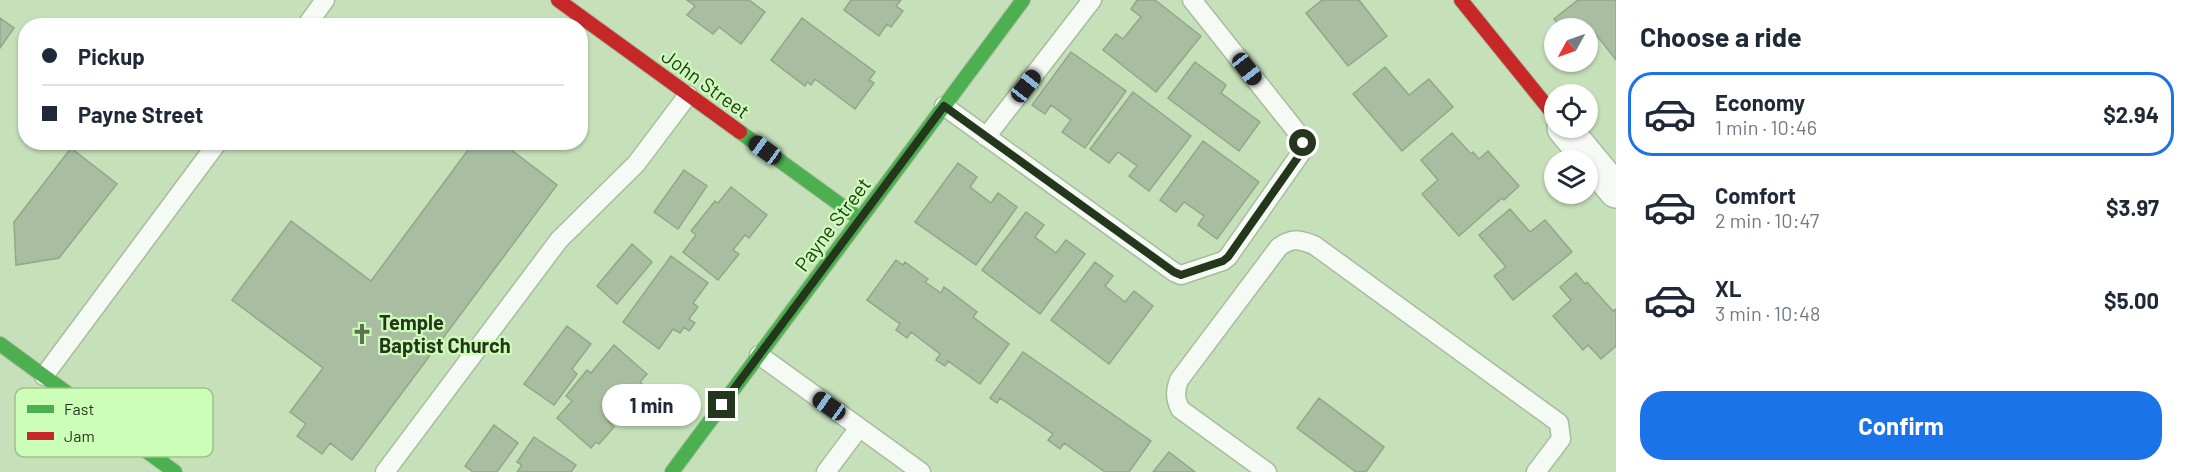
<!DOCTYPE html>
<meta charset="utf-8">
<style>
:root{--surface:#fff;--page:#f6f6f7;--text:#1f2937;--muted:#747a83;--line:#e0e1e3;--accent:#1a73e8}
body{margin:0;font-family:Barlow,sans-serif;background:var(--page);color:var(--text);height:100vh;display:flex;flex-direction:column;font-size:22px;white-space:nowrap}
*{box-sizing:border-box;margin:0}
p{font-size:20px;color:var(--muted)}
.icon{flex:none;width:33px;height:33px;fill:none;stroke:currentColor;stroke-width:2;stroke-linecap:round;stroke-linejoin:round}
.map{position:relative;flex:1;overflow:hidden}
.details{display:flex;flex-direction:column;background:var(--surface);width:570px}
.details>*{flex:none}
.guide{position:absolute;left:18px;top:18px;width:570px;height:132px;border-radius:24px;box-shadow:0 2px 4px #0004;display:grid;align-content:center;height:132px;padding:0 24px;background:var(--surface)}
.needle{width:39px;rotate:230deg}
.fabs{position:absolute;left:1544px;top:18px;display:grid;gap:12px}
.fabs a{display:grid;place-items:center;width:54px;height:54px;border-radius:50%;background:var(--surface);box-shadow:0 2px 4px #0004;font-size:30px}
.end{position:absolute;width:27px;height:27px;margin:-14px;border:8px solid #24371c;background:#fff;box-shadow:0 0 0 3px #fff}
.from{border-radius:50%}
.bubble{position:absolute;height:42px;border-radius:21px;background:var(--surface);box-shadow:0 2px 4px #0004;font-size:20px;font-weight:700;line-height:42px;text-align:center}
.car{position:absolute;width:18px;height:36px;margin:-18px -9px;border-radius:8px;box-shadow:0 0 4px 2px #0007;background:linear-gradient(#222 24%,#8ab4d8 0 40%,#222 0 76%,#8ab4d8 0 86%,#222 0)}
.guide b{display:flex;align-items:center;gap:21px;height:57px;font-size:22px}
.guide b+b{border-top:2px solid var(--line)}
.guide i{width:15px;height:15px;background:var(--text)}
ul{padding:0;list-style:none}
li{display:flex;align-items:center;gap:18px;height:84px;margin:0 12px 9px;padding:0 12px;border:3px solid transparent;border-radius:24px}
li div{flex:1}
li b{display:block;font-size:22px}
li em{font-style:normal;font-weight:700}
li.active{border-color:var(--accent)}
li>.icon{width:54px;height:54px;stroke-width:1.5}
h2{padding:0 24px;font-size:27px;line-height:72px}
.button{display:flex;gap:12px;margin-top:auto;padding:12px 24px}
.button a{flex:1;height:69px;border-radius:24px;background:var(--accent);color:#fff;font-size:24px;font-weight:700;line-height:69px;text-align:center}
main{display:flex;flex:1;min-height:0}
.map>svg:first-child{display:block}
.building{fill:#a9bea1;stroke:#92a688;stroke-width:1.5}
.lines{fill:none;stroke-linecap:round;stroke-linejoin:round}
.lane-casing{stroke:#a7bc9d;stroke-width:21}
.street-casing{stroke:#a7bc9d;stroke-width:36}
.fast-casing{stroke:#a7bc9d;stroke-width:16}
.jam-casing{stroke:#a7bc9d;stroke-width:16}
.lane{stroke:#f6faf5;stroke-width:18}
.street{stroke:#f6faf5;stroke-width:33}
.fast{stroke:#4caf50;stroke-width:14}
.jam{stroke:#c62828;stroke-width:14}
.route{stroke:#24371c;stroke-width:8}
.labels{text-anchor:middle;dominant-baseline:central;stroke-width:4.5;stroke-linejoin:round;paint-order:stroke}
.street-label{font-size:20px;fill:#24371c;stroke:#cdfeb8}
.poi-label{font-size:20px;font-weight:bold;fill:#24371c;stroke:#cdfeb8;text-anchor:start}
.key{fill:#cdfeb8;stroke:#9ac289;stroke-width:1.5}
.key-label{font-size:16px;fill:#24371c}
</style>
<main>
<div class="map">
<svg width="1616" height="472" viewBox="0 0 1616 472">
<rect width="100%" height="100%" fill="#c6e1ba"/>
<path class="building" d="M 687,0 L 749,0 L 765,12 L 741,44 L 719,27 L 713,34 L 687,15 L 695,6 Z
M 851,0 L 901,0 L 896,6 L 903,11 L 891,27 L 887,24 L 879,36 L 844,10 Z
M 1137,0 L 1155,0 L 1201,36 L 1156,92 L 1103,50 L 1116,34 L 1123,39 L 1141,17 L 1131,9 Z
M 1322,0 L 1359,0 L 1387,36 L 1348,66 L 1306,13 Z
M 1578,0 L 1616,0 L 1616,60 L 1595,33 L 1587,40 L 1587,28 L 1561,28 L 1554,19 Z
M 0,18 L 14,28 L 0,48 Z
M 802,18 L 875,72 L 869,80 L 874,83 L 855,109 L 815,79 L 811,85 L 807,82 L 805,86 L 771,60 Z
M 1071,52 L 1126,91 L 1085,148 L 1062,132 L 1071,120 L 1051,105 L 1045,114 L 1032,105 Z
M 1195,62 L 1226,85 L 1221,93 L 1260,122 L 1239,151 L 1168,98 Z
M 1385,67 L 1409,95 L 1429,79 L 1453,107 L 1402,151 L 1353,94 Z
M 1133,92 L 1191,136 L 1149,191 L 1129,176 L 1137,166 L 1118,152 L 1109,163 L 1090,149 Z
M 1452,133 L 1471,154 L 1473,152 L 1479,159 L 1488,151 L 1519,186 L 1504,200 L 1502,198 L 1459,236 L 1422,194 L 1438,180 L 1421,160 Z
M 1203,141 L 1259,182 L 1217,239 L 1198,225 L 1204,216 L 1184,202 L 1176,212 L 1160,200 Z
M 474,142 L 501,142 L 557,185 L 352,460 L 330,443 L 322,454 L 297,436 L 306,424 L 290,412 L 323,368 L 232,300 L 291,221 L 371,281 Z
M 71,148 L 117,184 L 59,258 L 16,265 L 14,222 Z
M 958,163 L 977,177 L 970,187 L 991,203 L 998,193 L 1017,207 L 976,265 L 915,222 Z
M 684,170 L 707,186 L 678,229 L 654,212 Z
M 731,187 L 767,215 L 749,238 L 745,235 L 733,250 L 739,254 L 718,280 L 683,252 L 696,235 L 691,231 L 715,201 L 718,203 Z
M 1510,209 L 1530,232 L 1545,220 L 1572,252 L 1513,300 L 1494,276 L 1506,267 L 1479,235 Z
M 1026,212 L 1044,225 L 1035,237 L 1056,253 L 1066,240 L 1085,254 L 1040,314 L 982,270 Z
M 632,244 L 652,262 L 617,304 L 597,286 Z
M 671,256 L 708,283 L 693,303 L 698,307 L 689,319 L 695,323 L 689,331 L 684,327 L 680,333 L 673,329 L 659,349 L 623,322 Z
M 896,260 L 903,265 L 905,262 L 928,279 L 925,282 L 941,293 L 944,287 L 977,312 L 973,317 L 1009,344 L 980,384 L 948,361 L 945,366 L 936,360 L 940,354 L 911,332 L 907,338 L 896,330 L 900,324 L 867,300 Z
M 1095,262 L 1113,276 L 1105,286 L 1125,302 L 1134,291 L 1153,306 L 1109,364 L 1051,320 Z
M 1576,273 L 1585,284 L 1587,282 L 1613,311 L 1616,309 L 1616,346 L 1601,359 L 1588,345 L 1583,350 L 1553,316 L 1571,300 L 1560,287 Z
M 567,326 L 591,344 L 572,369 L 577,374 L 554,405 L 524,384 Z
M 614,345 L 647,374 L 640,382 L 645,387 L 627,407 L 623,404 L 608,421 L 614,427 L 599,444 L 596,442 L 591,448 L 557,418 L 572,401 L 566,396 L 587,370 L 591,373 Z
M 1023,352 L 1151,441 L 1129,472 L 1105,472 L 1064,443 L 1060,449 L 1048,440 L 1053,434 L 1000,398 L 997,403 L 990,398 Z
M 1319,398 L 1384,447 L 1366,472 L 1356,472 L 1297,428 Z
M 494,425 L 518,443 L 497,472 L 473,472 L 465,466 Z
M 534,437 L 576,465 L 571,472 L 517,472 L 522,465 L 517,462 Z
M 1169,452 L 1195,472 L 1153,472 Z"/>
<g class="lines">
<defs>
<path id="lane" d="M 306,26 L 325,0
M 944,106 L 1174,272 L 1181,275 L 1223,261 L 1228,257 L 1303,150 L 1301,137 L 1192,0
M 986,137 L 1092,0
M 759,355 L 921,472
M 44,376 L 218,142
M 385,472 L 559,240 L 636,164 L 688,95
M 826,472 L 859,428
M 1267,472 L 1180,409 C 1175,398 1175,391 1179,380 L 1279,247 C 1293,237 1299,240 1314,245 L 1559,423 L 1561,439 L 1536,472"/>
<path id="street" d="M 1564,128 L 1616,191"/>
<path id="fast" d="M 740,132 L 860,219
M 0,344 L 175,472
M 672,472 L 1023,0"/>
<path id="jam" d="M 558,0 L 740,132
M 1461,0 L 1554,115"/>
</defs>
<use href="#lane" class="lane-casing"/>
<use href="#street" class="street-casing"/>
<use href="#fast" class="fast-casing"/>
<use href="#jam" class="jam-casing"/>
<use href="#lane" class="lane"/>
<use href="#street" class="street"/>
<use href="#fast" class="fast"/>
<use href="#jam" class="jam"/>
</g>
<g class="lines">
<path class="route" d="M 722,405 L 944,106 L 1174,272 L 1181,275 L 1223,261 L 1228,257 L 1303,150 L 1303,143"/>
</g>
<defs>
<symbol id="church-bare" viewBox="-9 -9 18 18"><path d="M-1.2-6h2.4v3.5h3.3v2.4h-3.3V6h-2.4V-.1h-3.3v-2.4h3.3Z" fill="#5d7253" stroke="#cdfeb8" stroke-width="2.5" paint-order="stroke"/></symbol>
</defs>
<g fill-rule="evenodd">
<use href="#church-bare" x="347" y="319" width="30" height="30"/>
</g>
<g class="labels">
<g class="street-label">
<text transform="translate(706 83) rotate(36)">John Street</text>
<text transform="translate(832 224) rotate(-53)">Payne Street</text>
</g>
<g class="poi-label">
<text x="379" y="322">Temple<tspan x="379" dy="23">Baptist Church</tspan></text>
</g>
</g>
<rect x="15" y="388" width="198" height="69" rx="9" class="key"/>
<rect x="27" y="405" width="27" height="8" fill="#4caf50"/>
<rect x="27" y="432" width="27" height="8" fill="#c62828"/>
<g class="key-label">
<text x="64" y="415">Fast</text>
<text x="64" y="442">Jam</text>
</g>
</svg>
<div class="fabs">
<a><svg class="needle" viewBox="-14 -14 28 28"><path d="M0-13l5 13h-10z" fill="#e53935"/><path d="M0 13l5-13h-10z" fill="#747a83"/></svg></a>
<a><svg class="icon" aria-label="locate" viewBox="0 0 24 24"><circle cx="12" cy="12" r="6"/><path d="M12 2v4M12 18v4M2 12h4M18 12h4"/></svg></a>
<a><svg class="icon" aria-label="layers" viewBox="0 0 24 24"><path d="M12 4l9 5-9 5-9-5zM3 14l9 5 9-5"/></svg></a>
</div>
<i class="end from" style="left:1303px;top:143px"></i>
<i class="end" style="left:722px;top:405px"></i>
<div class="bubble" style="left:602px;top:384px;width:99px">1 min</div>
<i class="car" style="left:1247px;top:69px;rotate:142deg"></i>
<i class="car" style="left:1026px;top:86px;rotate:38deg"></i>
<i class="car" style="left:765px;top:150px;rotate:306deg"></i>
<i class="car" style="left:829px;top:406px;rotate:305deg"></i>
<div class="guide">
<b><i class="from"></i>Pickup</b>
<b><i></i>Payne Street</b>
</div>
</div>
<section class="details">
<h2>Choose a ride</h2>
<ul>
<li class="active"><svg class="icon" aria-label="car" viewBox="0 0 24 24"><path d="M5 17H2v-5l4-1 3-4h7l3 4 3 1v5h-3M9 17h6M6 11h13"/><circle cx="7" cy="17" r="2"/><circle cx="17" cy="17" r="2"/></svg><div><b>Economy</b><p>1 min · 10:46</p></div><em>$2.94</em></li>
<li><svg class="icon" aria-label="car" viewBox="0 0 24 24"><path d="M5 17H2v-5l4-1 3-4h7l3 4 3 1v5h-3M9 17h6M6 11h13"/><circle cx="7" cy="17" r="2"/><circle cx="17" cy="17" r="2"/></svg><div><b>Comfort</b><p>2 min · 10:47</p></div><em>$3.97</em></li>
<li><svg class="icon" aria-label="car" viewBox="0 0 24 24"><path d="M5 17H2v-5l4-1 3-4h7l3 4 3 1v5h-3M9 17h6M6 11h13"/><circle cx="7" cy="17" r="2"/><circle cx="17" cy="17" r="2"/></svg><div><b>XL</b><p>3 min · 10:48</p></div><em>$5.00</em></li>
</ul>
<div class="button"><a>Confirm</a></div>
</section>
</main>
